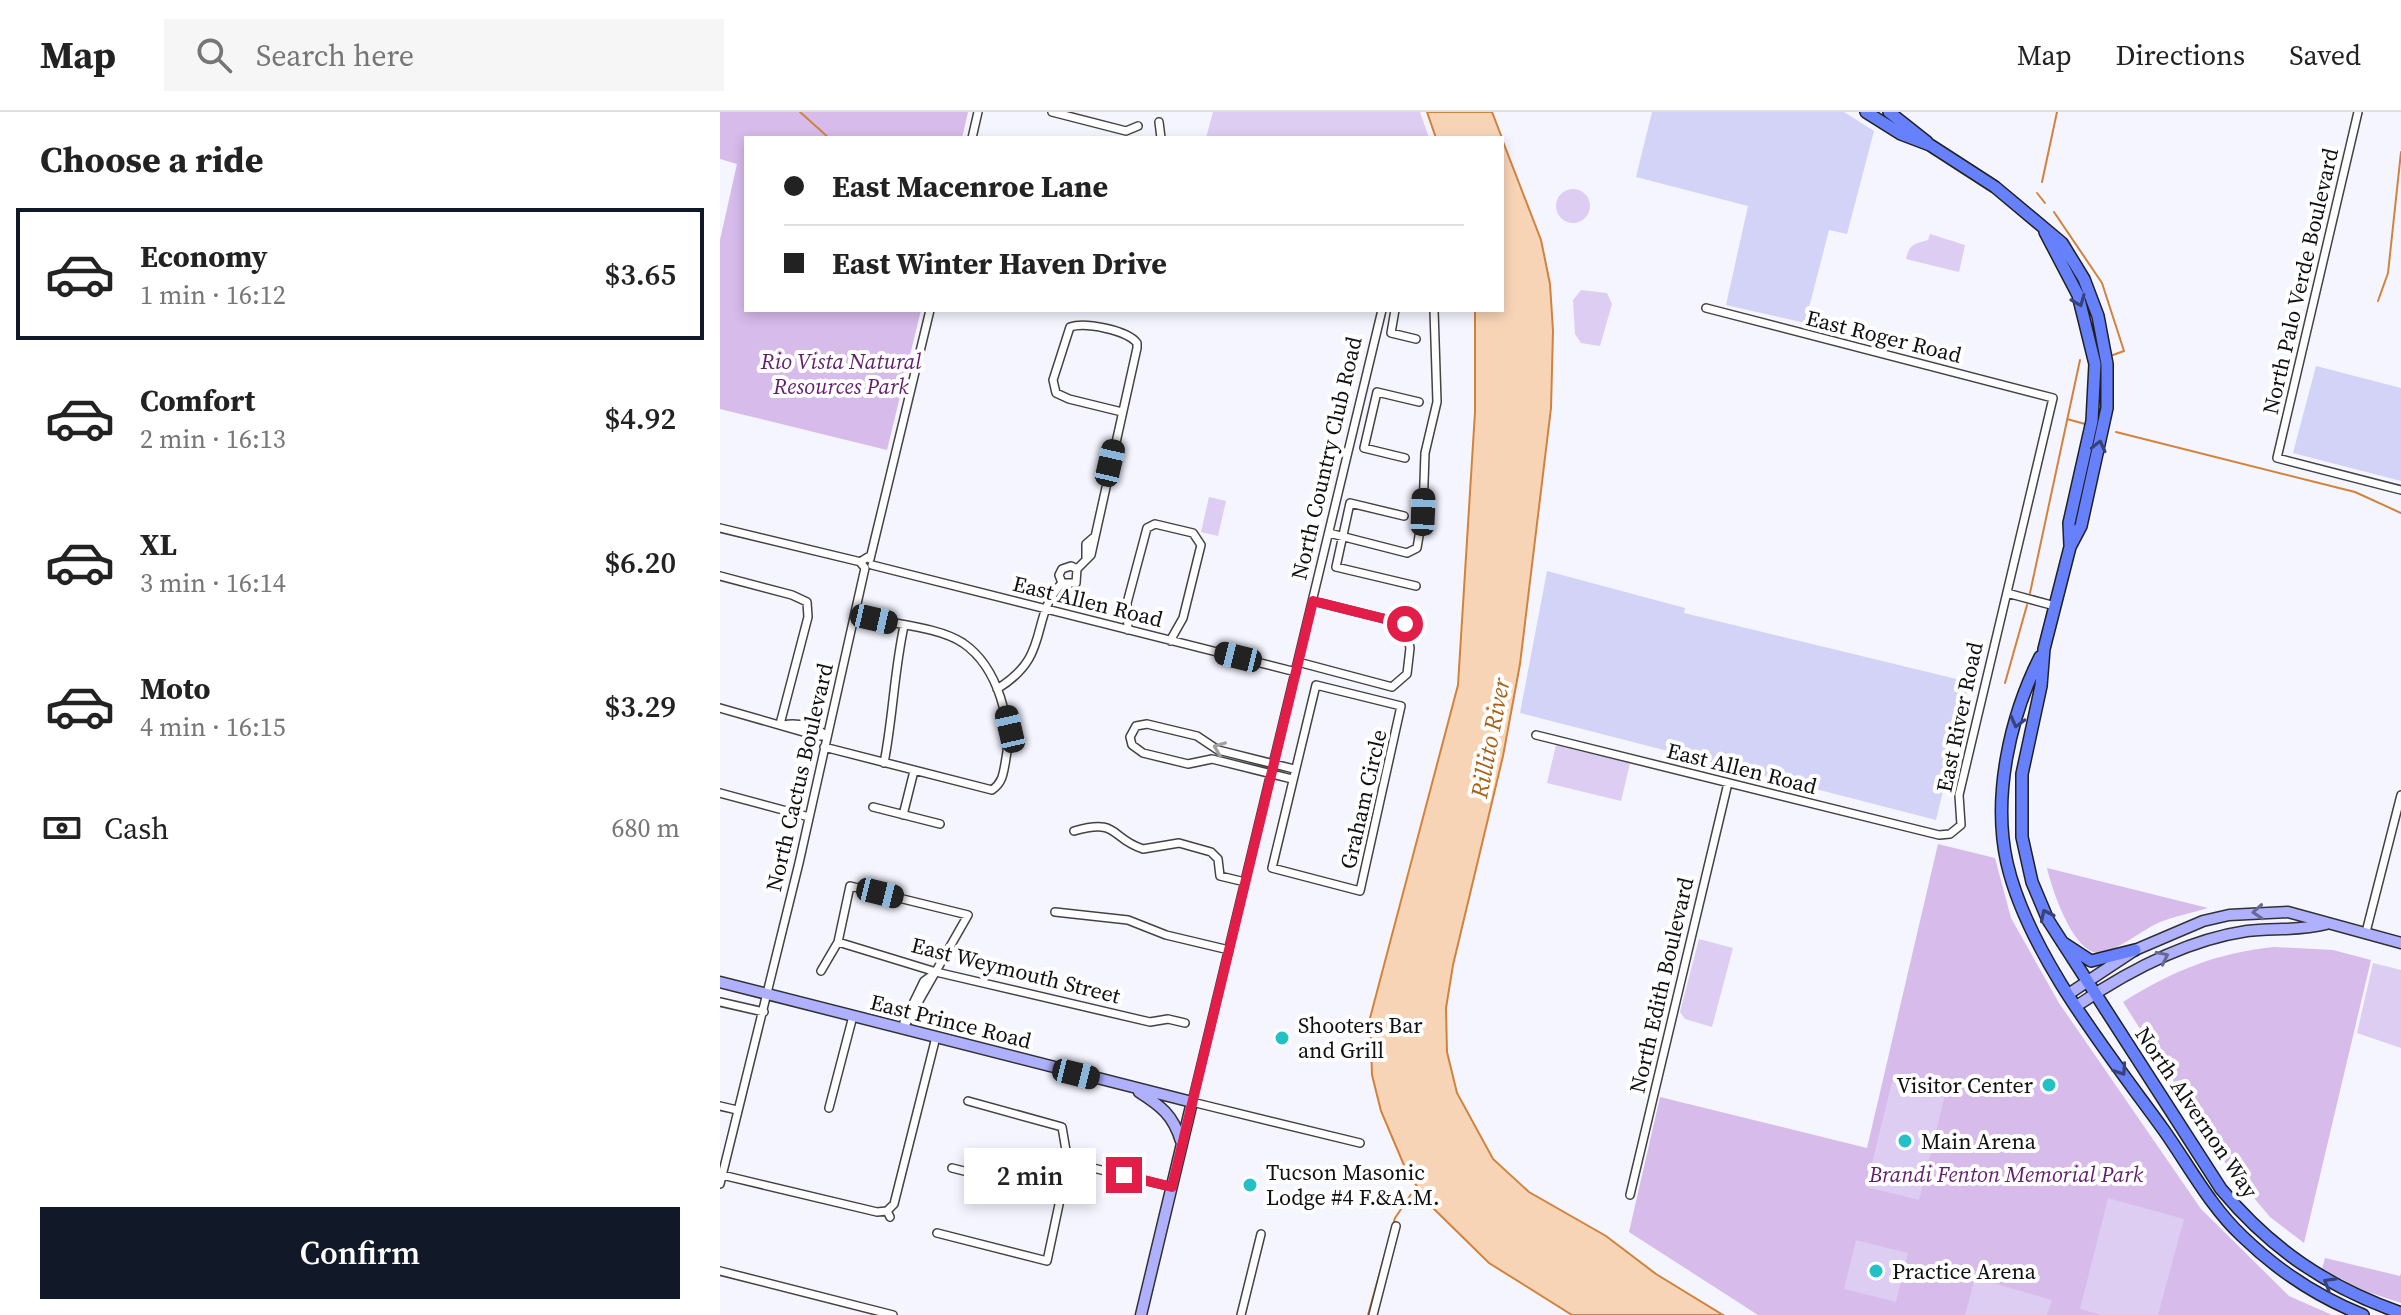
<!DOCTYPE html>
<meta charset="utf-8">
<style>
:root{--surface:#fff;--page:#f6f6f6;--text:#222;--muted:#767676;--line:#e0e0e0;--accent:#111827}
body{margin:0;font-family:"Source Serif 4",serif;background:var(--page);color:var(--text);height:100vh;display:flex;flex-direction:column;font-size:30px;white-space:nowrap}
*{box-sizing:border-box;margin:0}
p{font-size:26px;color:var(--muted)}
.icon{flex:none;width:44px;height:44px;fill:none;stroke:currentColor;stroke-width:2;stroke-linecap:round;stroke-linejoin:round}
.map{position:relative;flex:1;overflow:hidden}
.sheet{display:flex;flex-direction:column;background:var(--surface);width:720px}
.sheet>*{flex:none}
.hud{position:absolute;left:24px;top:24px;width:760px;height:176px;border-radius:0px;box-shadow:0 4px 12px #0003;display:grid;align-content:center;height:176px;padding:0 40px;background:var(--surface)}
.end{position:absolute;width:36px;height:36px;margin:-18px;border:10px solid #e11d48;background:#fff;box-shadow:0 0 0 4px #fff}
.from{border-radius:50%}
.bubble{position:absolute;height:56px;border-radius:0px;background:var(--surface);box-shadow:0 4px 12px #0003;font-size:26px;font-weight:600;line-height:56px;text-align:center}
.car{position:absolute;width:24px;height:48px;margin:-24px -12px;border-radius:10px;box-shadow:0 0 6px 2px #0007;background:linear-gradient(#222 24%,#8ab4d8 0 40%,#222 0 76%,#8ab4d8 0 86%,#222 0)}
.hud b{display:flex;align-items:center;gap:28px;height:76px;font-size:30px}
.hud b+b{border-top:2px solid var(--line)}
.hud i{width:20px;height:20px;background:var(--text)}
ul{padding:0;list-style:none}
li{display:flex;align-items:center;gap:24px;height:132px;margin:0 16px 12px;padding:0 24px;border:4px solid transparent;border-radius:0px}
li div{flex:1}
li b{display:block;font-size:30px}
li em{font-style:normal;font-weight:600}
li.current{border-color:var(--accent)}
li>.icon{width:72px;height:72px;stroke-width:1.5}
h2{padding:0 40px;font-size:36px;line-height:96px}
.pay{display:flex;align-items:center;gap:20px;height:88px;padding:0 40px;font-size:30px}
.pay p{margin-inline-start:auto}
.action{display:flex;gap:16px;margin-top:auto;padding:16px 40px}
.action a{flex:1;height:92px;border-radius:0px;background:var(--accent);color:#fff;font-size:32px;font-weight:600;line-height:92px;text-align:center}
header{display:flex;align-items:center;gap:48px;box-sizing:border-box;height:112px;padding:0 40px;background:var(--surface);border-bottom:2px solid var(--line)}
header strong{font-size:38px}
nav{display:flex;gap:44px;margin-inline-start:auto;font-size:28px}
.search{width:560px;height:72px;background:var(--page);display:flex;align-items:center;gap:20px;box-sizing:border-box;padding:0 28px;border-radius:0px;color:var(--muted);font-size:30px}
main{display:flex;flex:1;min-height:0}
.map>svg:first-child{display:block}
.farmland{fill:#d2d3f6}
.green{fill:#d6bbeb}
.pitch{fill:#ddcdf2}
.water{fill:#f8d4b7;stroke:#d1833c;stroke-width:2}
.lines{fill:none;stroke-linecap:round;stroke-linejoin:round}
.stream{stroke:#d1833c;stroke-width:2}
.street-casing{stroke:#434343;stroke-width:10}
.secondary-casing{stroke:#323232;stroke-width:13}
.primary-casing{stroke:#212121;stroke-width:14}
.street{stroke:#fff;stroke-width:7}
.secondary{stroke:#afb1ff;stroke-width:10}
.primary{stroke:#6780fb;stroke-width:11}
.oneway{stroke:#37427a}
.oneway2{stroke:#9f9f9f}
.oneway3{stroke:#676993}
.route{stroke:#e11d48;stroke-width:10}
.poi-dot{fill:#23c0c5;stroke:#fff;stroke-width:3}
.labels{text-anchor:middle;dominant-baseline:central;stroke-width:8;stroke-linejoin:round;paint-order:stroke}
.street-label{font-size:22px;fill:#101010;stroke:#fff}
.park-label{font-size:22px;font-style:italic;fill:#611e6b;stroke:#fff}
.poi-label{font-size:22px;fill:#101010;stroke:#fff;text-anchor:start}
.water-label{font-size:24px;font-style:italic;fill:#a76015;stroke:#fff}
</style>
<header>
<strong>Map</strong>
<div class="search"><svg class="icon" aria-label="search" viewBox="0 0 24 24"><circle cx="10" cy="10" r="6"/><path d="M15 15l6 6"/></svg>Search here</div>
<nav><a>Map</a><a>Directions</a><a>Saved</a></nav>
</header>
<main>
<section class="sheet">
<h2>Choose a ride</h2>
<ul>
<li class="current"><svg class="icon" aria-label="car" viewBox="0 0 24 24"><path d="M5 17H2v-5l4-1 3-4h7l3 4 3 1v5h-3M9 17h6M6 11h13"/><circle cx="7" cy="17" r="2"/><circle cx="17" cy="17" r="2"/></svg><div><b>Economy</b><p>1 min · 16:12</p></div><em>$3.65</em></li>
<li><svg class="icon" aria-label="car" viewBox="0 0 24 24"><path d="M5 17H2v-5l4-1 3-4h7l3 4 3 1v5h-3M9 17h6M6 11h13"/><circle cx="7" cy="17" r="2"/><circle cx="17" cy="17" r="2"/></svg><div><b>Comfort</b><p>2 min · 16:13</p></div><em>$4.92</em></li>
<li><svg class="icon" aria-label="car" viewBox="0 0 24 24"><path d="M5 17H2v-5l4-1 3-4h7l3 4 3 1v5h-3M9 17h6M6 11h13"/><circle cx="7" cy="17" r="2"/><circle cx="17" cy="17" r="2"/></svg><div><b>XL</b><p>3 min · 16:14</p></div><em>$6.20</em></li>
<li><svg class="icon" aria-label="car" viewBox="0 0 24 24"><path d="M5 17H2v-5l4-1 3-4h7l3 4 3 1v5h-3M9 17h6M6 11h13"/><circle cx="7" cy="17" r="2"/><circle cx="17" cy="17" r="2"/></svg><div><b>Moto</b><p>4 min · 16:15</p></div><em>$3.29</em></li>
</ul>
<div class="pay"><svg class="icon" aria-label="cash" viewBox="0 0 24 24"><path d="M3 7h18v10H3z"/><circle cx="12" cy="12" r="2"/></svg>Cash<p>680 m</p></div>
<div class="action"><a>Confirm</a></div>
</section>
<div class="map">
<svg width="1681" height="1203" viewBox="0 0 1681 1203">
<rect width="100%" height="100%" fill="#f4f5ff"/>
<path class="farmland" d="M 932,0 L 1124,0 L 1154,19 L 1127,122 L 1109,118 L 1085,211 L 1006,193 L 1028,94 L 916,65 Z
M 1596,254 L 1681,276 L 1681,369 L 1573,341 Z
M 827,459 L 965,496 L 964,501 L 1249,570 L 1216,708 L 800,601 Z"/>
<path class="green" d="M 0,0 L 248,0 L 242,26 L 26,26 L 26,198 L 201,198 L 167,338 L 0,297 L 0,128 L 17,52 L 0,47 Z
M 1218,732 L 1275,746 L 1291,806 L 1339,891 L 1481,1097 L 1569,1184 L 1612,1203 L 1038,1203 L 909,1120 L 940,985 L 1147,1036 Z
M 1327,756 L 1488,796 C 1472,801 1455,804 1440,810 C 1424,817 1395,840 1380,841 C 1353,842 1332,777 1327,756 Z
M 1554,835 L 1613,838 L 1651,848 L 1584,1131 L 1550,1105 L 1508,1055 L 1403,890 C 1452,859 1496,841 1554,835 Z
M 1605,1146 L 1680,1164 L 1681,1161 L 1681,1191 L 1645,1179 L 1602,1157 Z"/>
<path class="pitch" d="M 493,0 L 700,0 L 709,26 L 486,26 Z
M836 94a17 17 0 1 1 34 0a17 17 0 1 1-34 0Z
M 1210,122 L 1245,133 L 1239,160 L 1186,147 C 1190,131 1195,132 1208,128 Z
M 861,178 L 887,181 L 892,192 L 880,234 L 861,231 L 855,222 L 853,188 Z
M 489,385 L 506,389 L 498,424 L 481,420 Z
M 836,633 L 910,651 L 901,689 L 827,671 Z
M 979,827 L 1013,836 L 992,915 L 965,907 L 960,900 Z
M 1653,851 L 1681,858 L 1681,936 L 1637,921 Z
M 1172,970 L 1225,983 L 1199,1088 L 1146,1075 Z
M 1388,1086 L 1464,1107 L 1438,1203 L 1381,1203 L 1360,1197 Z
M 1136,1128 L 1188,1141 L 1176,1190 L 1124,1177 Z
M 1255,1166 L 1332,1188 L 1327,1203 L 1245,1203 Z"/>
<path class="water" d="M 707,0 L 772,0 L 782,26 L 716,26 Z
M 782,27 L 821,128 L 830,172 L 833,219 L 831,296 L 800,552 L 783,644 L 733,853 L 726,896 L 727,940 L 737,981 L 773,1047 L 809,1080 L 886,1124 L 936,1162 L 1003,1203 L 852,1203 L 769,1151 L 709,1092 L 686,1058 L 661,999 L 652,963 L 650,906 L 738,573 L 755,300 L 755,198 L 782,198 Z"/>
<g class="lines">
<path class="stream" d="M 80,0 L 109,26
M 1322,70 L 1337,0
M 1317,81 L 1325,91
M 1334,100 L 1382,171 L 1404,239 L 1393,243
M 1658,189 L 1668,161 L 1681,40
M 1347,307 L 1365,312
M 1396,320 L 1635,380 L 1681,401
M 1310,481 L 1360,248
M 1285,571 L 1307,493
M 648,1203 L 675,1106 L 696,1075"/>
<defs>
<path id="street" d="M 332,0 L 406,19 L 418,14
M 1638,0 L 1557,346 L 1681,378
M 439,10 L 441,26
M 252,26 L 258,0
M 675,198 L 671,221 L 696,227
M 685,346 L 644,336 L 657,280 L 699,290
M 684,404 L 630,391 L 616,455 L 696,474
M 0,416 L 141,450
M 609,421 L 687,441 L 697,436 L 703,400 L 705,341 L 717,290 L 714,198
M 150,447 L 210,198
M 366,447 L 366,432 L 373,426
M 152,453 L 576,560
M 357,457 L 351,454 L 342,457 L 339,463 L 342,471 L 356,471 L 357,457 L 371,443 L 417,236 L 417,231 C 407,218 365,210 350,215 L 333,268 L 336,281 L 349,287 L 402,300
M 0,464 L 72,483 L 87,490 L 88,505 L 60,612
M 1287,481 L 1335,494
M 408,518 L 407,491 L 427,416 L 435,412 L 473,421 L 481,433 L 463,506 L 450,529
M 578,550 L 672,575 L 687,562 L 690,536 L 685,512 L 593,489
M 596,573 L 681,594 L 640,779 L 552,756 Z
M 277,577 C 333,543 308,507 342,471
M 0,596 L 97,624 L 107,624 C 95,615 78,610 64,613
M 816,623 L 1219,723 L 1230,722 L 1241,713 L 1239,683 L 1333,286 L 986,196
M 104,635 L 272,678 C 282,671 283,663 285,652 C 294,612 278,555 243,531 C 220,516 181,513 154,507
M 164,651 C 173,605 174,560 184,514
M 572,667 L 492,647 L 468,652 L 423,641 L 412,633 L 410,625 L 416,614 L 427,612 L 477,624 L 498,638 L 574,657
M 0,681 L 89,705
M 153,695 L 220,712
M 183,703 L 194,659
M 354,719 C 400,706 389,726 423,737 L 459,731 L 491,740 L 498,747 L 500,764 L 525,770
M 335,800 L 408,808 L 446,823 L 509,838
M 1646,820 L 1681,683
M 101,859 L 118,830
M 0,890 L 44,900
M 184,910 L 204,869 L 215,861
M 183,917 L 248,803 L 130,774 L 118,830 L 216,860 L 430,910 L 448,907 L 465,911
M 248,989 L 342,1015 L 348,1050 L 452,1075
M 0,994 L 17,998
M 109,996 L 133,904
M 640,1031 L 472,990 L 662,198
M 232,1056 L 340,1083
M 2,1063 L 157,1100 L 167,1099
M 0,1072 L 79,751 L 145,456 L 140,450 L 148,445
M 910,1083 L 1008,671
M 170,1105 L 167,1099 L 174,1092 L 216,925
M 217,1121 L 327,1149 L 348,1050
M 0,1159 L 173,1203
M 521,1203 L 541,1122
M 653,1203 L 676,1114"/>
<path id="secondary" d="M 0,870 L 472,990 L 421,1203
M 1350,881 L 1415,838 L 1483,809 L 1509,803 L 1568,800 L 1681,831
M 1358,893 C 1408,859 1466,828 1527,819 C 1553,816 1580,819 1606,812
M 419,980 C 441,994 453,1003 461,1029"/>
<path id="primary" d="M 1146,0 L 1181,22 L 1210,33 L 1275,75 L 1342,131 L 1364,167 L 1378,204 L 1387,252 L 1387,296 L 1361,414 L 1350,435 L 1324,537 L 1321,574 L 1302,662 L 1302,725 L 1312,770 L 1328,808 L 1501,1077 C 1551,1137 1607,1175 1681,1201
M 1169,0 L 1207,30
M 1325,120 L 1358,183 L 1375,252 L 1372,309 L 1349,411 L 1350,433
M 1320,545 C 1290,605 1272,684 1287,751 C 1308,842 1388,941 1443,1017 C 1468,1052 1490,1094 1522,1124 C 1557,1158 1598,1185 1643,1203
M 1342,830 L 1371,849 L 1415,838"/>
</defs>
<use href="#street" class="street-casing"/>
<use href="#secondary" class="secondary-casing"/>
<use href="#primary" class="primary-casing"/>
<use href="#street" class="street"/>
<use href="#secondary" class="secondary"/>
<use href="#primary" class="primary"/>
</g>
<defs><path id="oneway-chevron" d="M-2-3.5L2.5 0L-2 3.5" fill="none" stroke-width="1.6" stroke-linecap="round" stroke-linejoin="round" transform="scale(2)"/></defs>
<g class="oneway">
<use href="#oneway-chevron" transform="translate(1359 189) rotate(68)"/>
<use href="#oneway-chevron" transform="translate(1379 334) rotate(-77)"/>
<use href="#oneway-chevron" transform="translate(1297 610) rotate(105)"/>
<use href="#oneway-chevron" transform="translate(1326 803) rotate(-116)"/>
<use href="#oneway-chevron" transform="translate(1401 958) rotate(56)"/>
<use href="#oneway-chevron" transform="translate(1609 1171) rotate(-150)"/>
</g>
<use class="oneway2" href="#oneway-chevron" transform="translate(499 636) rotate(-158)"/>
<g class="oneway3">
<use href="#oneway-chevron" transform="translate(1538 800) rotate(176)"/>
<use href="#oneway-chevron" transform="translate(1443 845) rotate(-26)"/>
</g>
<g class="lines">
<path class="route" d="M 404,1063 L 452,1075 L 593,489 L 685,512"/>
</g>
<g class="poi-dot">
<circle cx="562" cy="926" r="8"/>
<circle cx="1329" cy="973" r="8"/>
<circle cx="1185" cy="1029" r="8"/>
<circle cx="530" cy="1073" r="8"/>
<circle cx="1156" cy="1159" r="8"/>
</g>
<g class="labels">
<g class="street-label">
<text transform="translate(1580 169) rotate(-77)">North Palo Verde Boulevard</text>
<text transform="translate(1164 224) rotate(14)">East Roger Road</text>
<text transform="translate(606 346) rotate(-77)">North Country Club Road</text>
<text transform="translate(368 489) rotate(14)">East Allen Road</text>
<text transform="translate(1239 605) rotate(-78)">East River Road</text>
<text transform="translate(1022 656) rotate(14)">East Allen Road</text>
<text transform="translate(79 665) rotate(-77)">North Cactus Boulevard</text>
<text transform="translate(643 687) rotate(-77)">Graham Circle</text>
<text transform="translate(296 858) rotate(14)">East Weymouth Street</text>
<text transform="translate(941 873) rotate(-77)">North Edith Boulevard</text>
<text transform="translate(231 909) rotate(14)">East Prince Road</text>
<text transform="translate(1477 1000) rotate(56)">North Alvernon Way</text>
</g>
<g class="park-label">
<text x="121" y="249">Rio Vista Natural<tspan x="121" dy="25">Resources Park</tspan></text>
<text x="1286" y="1062">Brandi Fenton Memorial Park</text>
</g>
<g class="poi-label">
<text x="578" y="913">Shooters Bar<tspan x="578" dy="25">and Grill</tspan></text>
<text x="1313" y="973" text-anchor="end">Visitor Center</text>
<text x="1201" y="1029">Main Arena</text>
<text x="546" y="1060">Tucson Masonic<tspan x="546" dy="25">Lodge #4 F.&amp;A.M.</tspan></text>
<text x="1172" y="1159">Practice Arena</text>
</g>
<g class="water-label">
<text transform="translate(770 626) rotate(-79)">Rillito River</text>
</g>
</g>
</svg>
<i class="end from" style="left:685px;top:512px"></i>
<i class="end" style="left:404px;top:1063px"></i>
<div class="bubble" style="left:244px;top:1036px;width:132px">2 min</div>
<i class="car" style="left:390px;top:351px;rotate:13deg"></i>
<i class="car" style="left:703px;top:400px;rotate:2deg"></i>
<i class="car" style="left:154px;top:507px;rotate:103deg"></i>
<i class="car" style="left:518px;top:545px;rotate:284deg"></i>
<i class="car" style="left:290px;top:617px;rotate:347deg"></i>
<i class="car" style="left:160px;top:781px;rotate:104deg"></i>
<i class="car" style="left:356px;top:962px;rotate:104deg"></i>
<div class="hud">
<b><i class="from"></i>East Macenroe Lane</b>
<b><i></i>East Winter Haven Drive</b>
</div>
</div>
</main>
